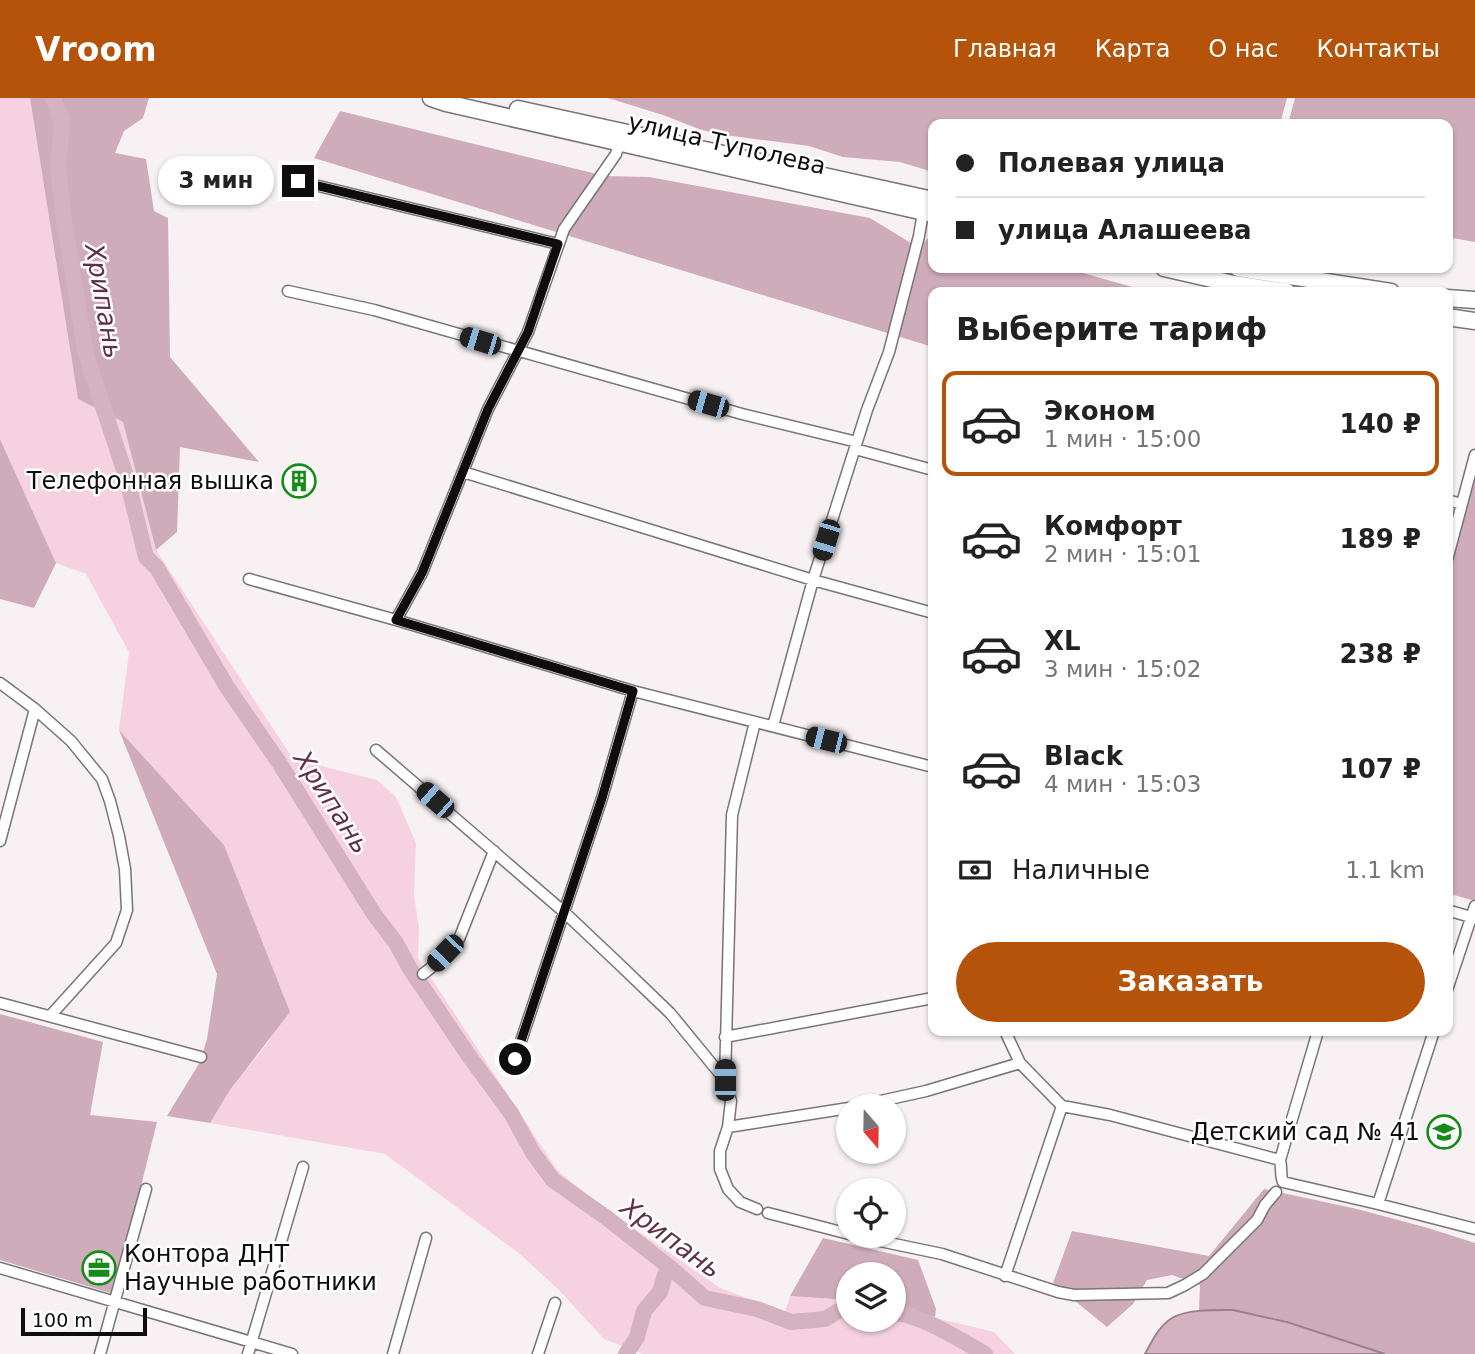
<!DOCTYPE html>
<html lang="ru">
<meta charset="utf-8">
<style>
:root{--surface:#fff;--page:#f2f2f2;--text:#222;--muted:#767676;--line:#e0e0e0;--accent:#b45309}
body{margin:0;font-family:"DejaVu Sans",sans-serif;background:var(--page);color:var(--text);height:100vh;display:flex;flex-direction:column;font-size:26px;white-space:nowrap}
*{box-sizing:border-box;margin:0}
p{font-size:23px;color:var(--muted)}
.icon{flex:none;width:38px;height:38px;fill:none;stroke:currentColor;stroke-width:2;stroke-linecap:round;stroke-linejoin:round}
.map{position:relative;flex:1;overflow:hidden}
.details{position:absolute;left:928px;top:189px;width:525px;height:749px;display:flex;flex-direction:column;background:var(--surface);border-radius:14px;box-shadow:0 2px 5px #0004}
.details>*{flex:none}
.banner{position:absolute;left:928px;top:21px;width:525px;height:154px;border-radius:14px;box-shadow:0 2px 5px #0004;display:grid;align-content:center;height:154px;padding:0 28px;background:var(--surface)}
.needle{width:46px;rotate:160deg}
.controls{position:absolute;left:836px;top:996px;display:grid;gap:14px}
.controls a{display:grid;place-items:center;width:70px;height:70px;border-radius:50%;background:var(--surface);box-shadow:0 2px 5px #0004;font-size:35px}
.scale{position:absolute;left:21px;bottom:18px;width:126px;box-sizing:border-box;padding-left:7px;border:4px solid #0e0c0d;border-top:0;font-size:19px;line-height:24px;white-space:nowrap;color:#0e0c0d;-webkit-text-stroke:5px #fff;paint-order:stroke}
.end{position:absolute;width:32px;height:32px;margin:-16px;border:9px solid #0e0c0d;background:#fff;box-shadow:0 0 0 4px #fff}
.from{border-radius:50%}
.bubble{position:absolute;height:49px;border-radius:24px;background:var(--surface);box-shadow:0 2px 5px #0004;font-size:23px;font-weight:800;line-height:49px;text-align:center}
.car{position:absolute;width:21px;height:42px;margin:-21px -10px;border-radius:9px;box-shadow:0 0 5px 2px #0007;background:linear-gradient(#222 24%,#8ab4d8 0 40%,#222 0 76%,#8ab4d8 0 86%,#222 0)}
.banner b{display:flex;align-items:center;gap:24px;height:66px;font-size:26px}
.banner b+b{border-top:2px solid var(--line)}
.banner i{width:18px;height:18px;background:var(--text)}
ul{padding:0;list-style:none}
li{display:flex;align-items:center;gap:21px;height:105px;margin:0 14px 10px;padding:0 14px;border:4px solid transparent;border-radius:14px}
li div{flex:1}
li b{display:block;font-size:26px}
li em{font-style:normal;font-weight:800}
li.active{border-color:var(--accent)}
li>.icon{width:63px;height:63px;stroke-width:1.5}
h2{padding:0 28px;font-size:32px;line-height:84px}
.pay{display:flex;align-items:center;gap:18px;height:77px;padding:0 28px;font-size:26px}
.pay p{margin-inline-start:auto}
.button{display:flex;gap:14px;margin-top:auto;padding:14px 28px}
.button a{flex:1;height:80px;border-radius:42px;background:var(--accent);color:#fff;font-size:28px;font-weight:800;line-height:80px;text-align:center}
header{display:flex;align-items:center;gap:42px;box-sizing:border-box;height:98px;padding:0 35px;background:var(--accent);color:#fff}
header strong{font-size:33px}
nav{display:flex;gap:38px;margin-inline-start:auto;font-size:24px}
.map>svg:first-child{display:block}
.green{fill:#f6d2e0}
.forest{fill:#cfacb9}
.water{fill:#d5b2bf;stroke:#99808a;stroke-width:2}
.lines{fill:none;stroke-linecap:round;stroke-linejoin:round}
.river{stroke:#d5b2bf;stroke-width:16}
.minor-casing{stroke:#797476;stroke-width:13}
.primary-casing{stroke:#797476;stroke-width:19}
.minor{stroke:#fff;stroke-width:10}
.primary{stroke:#fff;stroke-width:16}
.route{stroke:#0e0c0d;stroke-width:9}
.labels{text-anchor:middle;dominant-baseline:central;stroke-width:5;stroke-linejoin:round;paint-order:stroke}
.street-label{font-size:24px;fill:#0e0c0d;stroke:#fff}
.poi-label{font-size:24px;fill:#0e0c0d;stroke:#fff;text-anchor:end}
.water-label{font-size:26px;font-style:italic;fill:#603046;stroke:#fff}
</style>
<header>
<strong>Vroom</strong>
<nav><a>Главная</a><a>Карта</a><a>О нас</a><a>Контакты</a></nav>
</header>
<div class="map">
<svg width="1475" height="1256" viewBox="0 0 1475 1256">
<rect width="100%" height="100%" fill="#f7f1f3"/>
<path class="green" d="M 0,0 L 30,0 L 78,301 L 123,323 L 156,452 L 293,661 L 377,682 L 396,699 L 416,745 L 414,796 L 419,831 L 418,860 L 557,1072 L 596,1104 L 720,1190 L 785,1214 L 790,1198 L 849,1202 L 849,1222 L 894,1222 L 894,1210 L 994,1234 L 1015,1256 L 643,1256 L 604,1241 L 559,1192 L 521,1157 L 385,1056 L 210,1025 L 230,992 L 270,942 L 224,747 L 119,632 L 129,554 L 86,476 L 56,465 L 0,341 Z"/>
<path class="forest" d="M 30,0 L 149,0 L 143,20 L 124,33 L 115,55 L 146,61 L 154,113 L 168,120 L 170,259 L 259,364 L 180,349 L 177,434 L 156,452 L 123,324 L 78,301 Z
M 608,0 L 1287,0 L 1280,26 L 933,26 L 933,74 L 900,64 L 843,59 L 809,48 L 717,36 L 699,31 L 663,17 Z
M 1295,0 L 1475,0 L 1475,144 L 1447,139 L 1447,26 L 1288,26 Z
M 340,13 L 605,78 L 649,79 L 870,120 L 919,150 L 928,140 L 933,140 L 933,170 L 1065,170 L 1150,194 L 933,194 L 933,249 L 314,60 Z
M 0,341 L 56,465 L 34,510 L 0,501 Z
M 1475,379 L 1475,803 L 1447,795 L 1447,484 Z
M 119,632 L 224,747 L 290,914 L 230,992 L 210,1025 L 167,1018 L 200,964 L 207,941 L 217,876 Z
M 0,916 L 103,944 L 90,1017 L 157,1024 L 114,1196 L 0,1162 Z
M 1264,1091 L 1357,1111 L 1428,1130 L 1475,1145 L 1475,1256 L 1385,1256 L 1287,1223 L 1233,1212 L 1199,1213 L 1200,1187 L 1172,1177 L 1147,1182 L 1133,1206 L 1107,1229 L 1053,1185 L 1072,1133 L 1209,1158 Z
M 823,1140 L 918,1162 L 936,1211 L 935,1219 L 894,1210 L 894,1176 L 849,1176 L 849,1202 L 790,1198 Z"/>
<path class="water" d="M 1233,1212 L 1287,1224 L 1385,1256 L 1145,1256 C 1152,1243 1159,1228 1172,1220 C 1187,1211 1216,1212 1233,1212 Z"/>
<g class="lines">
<path class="river" d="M 53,0 L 62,23 L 58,71 L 64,122 L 86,257 L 127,381 L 146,459 L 157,470 L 227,589 L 280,666 L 374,816 L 396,845 L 409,869 L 469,958 L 511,1015 L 533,1055 L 553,1082 L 607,1120 L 673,1172 L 705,1200 L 757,1211 L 791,1224 L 825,1221 L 840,1212 L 849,1213
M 894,1215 C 922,1217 960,1242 985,1256
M 626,1256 L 637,1239 L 644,1213 L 660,1194 L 665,1177 L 673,1172"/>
<defs>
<path id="minor" d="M 298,83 L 558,146
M 288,193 L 374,212 L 742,316 L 857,344
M 855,351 L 933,372
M 463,374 L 813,482 L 933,515
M 1447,402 L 1462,406
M 1447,462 L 1475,357
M 249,481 L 396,522 L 633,593 L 933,669
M 396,522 L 422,475 L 488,311 L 528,234 L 564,131 L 616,56 L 619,46
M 0,585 L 35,611 L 71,643 L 102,681 L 110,703 L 119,738 L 125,771 L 127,812 L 116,845 L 50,918
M 755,624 L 732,717 L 725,982 L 731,1003 L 728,1029 L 720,1053 L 720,1071 L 728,1091 L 740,1104 L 757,1111
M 773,628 L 813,482 L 867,312 L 889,254 L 919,138 L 923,114
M 376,652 L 564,814 L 619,866 L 670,915 L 725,982
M 0,743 L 35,611
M 1447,812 L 1474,820
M 423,876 L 432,869 L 459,841 L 494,753
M 1447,892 L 1475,808
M 0,905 L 201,959
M 1005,933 L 1020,965 L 1062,1008
M 1318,933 L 1280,1062 C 1282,1070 1280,1078 1283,1084 L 1378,1106 L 1475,1131
M 725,939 L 933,900
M 515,961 L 602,700 L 633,593
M 858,1008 L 926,993 L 1020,965
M 1062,1008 L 1110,1017 L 1280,1062
M 728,1029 L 849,1010
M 1378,1106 L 1434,933
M 768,1115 L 849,1136
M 856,1138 L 942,1156 L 1058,1194 L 1074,1197 L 1168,1195 L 1185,1187 L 1203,1176 L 1257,1122 L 1265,1107 L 1276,1094
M 0,1170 L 292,1256
M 1005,1178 L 1062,1008
M 100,1256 L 146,1091
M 248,1256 L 303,1069
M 393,1256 L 426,1140
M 538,1256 L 555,1205"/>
<path id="primary" d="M 431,0 L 446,5 L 933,116
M 518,11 L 933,102
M 1164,170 L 1234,186 L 1287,194
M 1238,170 L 1391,194
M 1447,200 L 1475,202
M 1447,219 L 1475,223"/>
</defs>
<use href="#minor" class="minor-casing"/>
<use href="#primary" class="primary-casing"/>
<use href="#minor" class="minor"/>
<use href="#primary" class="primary"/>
</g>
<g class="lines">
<path class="route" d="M 298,83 L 558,146 L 528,234 L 488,311 L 422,475 L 396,522 L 633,593 L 602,700 L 515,961"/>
</g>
<defs>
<symbol id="building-ring" viewBox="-11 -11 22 22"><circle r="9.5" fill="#fff" stroke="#138d17" stroke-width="1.5"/><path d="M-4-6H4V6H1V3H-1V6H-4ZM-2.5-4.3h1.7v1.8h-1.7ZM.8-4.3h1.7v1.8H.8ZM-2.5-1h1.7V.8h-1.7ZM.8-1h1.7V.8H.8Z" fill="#138d17"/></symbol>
<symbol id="school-ring" viewBox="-11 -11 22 22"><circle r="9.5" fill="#fff" stroke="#138d17" stroke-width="1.5"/><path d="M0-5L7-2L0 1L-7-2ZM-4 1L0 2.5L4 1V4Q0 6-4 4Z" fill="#138d17"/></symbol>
<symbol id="office-ring" viewBox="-11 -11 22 22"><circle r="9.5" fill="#fff" stroke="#138d17" stroke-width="1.5"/><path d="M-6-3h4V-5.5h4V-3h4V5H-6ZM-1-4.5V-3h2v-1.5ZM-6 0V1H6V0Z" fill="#138d17"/></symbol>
</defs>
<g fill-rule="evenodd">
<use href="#building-ring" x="280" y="364" width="38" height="38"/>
<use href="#school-ring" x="1425" y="1015" width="38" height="38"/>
<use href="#office-ring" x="80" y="1151" width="38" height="38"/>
</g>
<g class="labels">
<g class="street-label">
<text transform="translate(727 46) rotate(13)">улица Туполева</text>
</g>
<g class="poi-label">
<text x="274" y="383">Телефонная вышка</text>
<text x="1420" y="1034">Детский сад № 41</text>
<text x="124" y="1156" text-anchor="start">Контора ДНТ<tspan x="124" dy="28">Научные работники</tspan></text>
</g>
<g class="water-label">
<text transform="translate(104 203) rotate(80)">Хрипань</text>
<text transform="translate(332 704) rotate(57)">Хрипань</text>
<text transform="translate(671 1140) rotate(36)">Хрипань</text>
</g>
</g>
</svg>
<div class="controls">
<a><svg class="needle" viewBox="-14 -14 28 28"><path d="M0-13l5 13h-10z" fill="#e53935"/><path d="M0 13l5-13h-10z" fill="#767676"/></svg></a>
<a><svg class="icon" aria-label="locate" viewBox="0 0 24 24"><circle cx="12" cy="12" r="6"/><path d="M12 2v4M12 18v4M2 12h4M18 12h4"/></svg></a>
<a><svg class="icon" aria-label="layers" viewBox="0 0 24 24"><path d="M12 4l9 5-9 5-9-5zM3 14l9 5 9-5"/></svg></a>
</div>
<div class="scale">100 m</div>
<i class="end from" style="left:515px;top:961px"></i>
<i class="end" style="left:298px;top:83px"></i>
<div class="bubble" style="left:158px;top:58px;width:116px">3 мин</div>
<i class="car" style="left:480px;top:243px;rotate:287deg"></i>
<i class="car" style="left:708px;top:306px;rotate:286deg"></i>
<i class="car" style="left:826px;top:442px;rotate:197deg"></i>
<i class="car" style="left:826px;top:642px;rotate:284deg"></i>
<i class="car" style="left:435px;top:702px;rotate:311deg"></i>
<i class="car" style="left:445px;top:855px;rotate:224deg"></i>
<i class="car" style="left:725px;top:982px;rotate:0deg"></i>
<div class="banner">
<b><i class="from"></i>Полевая улица</b>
<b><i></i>улица Алашеева</b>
</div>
<section class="details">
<h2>Выберите тариф</h2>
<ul>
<li class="active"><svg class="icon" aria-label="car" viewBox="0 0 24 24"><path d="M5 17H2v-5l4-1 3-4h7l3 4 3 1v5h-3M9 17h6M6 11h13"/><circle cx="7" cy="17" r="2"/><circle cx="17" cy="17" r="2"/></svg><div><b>Эконом</b><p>1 мин · 15:00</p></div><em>140 ₽</em></li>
<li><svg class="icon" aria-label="car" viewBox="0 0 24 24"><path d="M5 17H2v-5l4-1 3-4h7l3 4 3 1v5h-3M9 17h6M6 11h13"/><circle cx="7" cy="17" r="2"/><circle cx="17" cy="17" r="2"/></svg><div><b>Комфорт</b><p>2 мин · 15:01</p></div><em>189 ₽</em></li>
<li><svg class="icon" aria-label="car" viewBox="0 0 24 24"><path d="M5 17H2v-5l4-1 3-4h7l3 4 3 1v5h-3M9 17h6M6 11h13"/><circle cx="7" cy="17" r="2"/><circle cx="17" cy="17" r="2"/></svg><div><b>XL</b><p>3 мин · 15:02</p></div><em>238 ₽</em></li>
<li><svg class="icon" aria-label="car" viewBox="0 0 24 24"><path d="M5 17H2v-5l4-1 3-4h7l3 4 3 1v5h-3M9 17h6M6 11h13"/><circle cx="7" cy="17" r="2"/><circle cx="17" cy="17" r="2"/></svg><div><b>Black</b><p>4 мин · 15:03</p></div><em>107 ₽</em></li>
</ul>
<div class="pay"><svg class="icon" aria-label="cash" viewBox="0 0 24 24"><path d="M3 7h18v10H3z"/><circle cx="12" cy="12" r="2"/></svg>Наличные<p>1.1 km</p></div>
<div class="button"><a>Заказать</a></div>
</section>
</div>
